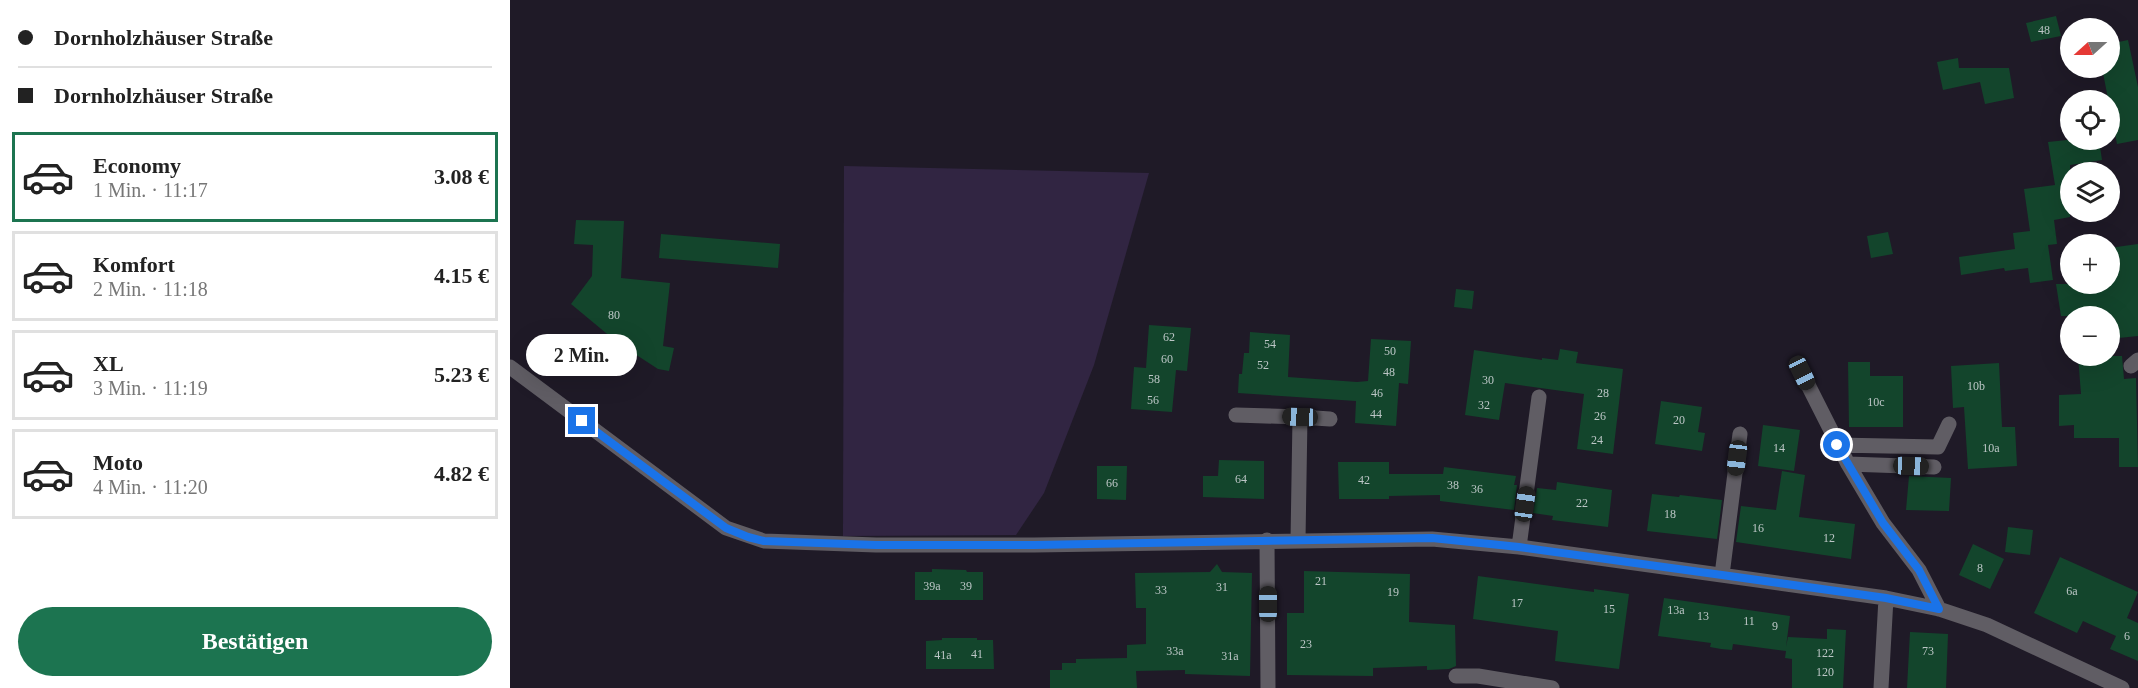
<!DOCTYPE html>
<html lang="de">
<meta charset="utf-8">
<style>
:root{--surface:#fff;--page:#f2f2f2;--text:#222;--muted:#767676;--line:#e0e0e0;--accent:#1c7450}
body{margin:0;font-family:"Times New Roman",serif;background:var(--page);color:var(--text);height:100vh;display:flex;flex-direction:column;font-size:22px;white-space:nowrap}
*{box-sizing:border-box;margin:0}
p{font-size:20px;color:var(--muted)}
.icon{flex:none;width:33px;height:33px;fill:none;stroke:currentColor;stroke-width:2;stroke-linecap:round;stroke-linejoin:round}
.map{position:relative;flex:1;overflow:hidden}
.drawer{display:flex;flex-direction:column;background:var(--surface);width:510px}
.drawer>*{flex:none}
.guide{display:grid;align-content:center;height:132px;padding:0 18px;background:var(--surface)}
.needle{width:39px;rotate:249deg}
.tools{position:absolute;left:1550px;top:18px;display:grid;gap:12px}
.tools a{display:grid;place-items:center;width:60px;height:60px;border-radius:50%;background:var(--surface);box-shadow:0 6px 24px #0002;font-size:30px}
.end{position:absolute;width:27px;height:27px;margin:-14px;border:8px solid #1a73e8;background:#fff;box-shadow:0 0 0 3px #fff}
.from{border-radius:50%}
.bubble{position:absolute;height:42px;border-radius:21px;background:var(--surface);box-shadow:0 6px 24px #0002;font-size:20px;font-weight:800;line-height:42px;text-align:center}
.car{position:absolute;width:18px;height:36px;margin:-18px -9px;border-radius:8px;box-shadow:0 0 4px 2px #0007;background:linear-gradient(#222 24%,#8ab4d8 0 40%,#222 0 76%,#8ab4d8 0 86%,#222 0)}
.guide b{display:flex;align-items:center;gap:21px;height:57px;font-size:22px}
.guide b+b{border-top:2px solid var(--line)}
.guide i{width:15px;height:15px;background:var(--text)}
ul{padding:0;list-style:none}
li{display:flex;align-items:center;gap:18px;height:90px;margin:0 12px 9px;padding:0 6px;border:3px solid var(--line);border-radius:0px}
li div{flex:1}
li b{display:block;font-size:22px}
li em{font-style:normal;font-weight:800}
li.on{border-color:var(--accent)}
li>.icon{width:54px;height:54px;stroke-width:1.5}
.action{display:flex;gap:12px;margin-top:auto;padding:12px 18px}
.action a{flex:1;height:69px;border-radius:36px;background:var(--accent);color:#fff;font-size:24px;font-weight:800;line-height:69px;text-align:center}
main{display:flex;flex:1;min-height:0}
.map>svg:first-child{display:block}
.green{fill:#312542}
.building{fill:#13452c}
.lines{fill:none;stroke-linecap:round;stroke-linejoin:round}
.minor{stroke:#605d64;stroke-width:15}
.route{stroke:#1a73e8;stroke-width:8}
.labels{text-anchor:middle;dominant-baseline:central;stroke-width:6;stroke-linejoin:round;paint-order:stroke}
.number-label{font-size:12px;fill:#bcc6c6}
</style>
<main>
<section class="drawer">
<div class="guide">
<b><i class="from"></i>Dornholzhäuser Straße</b>
<b><i></i>Dornholzhäuser Straße</b>
</div>
<ul>
<li class="on"><svg class="icon" aria-label="car" viewBox="0 0 24 24"><path d="M5 17H2v-5l4-1 3-4h7l3 4 3 1v5h-3M9 17h6M6 11h13"/><circle cx="7" cy="17" r="2"/><circle cx="17" cy="17" r="2"/></svg><div><b>Economy</b><p>1 Min. · 11:17</p></div><em>3.08 €</em></li>
<li><svg class="icon" aria-label="car" viewBox="0 0 24 24"><path d="M5 17H2v-5l4-1 3-4h7l3 4 3 1v5h-3M9 17h6M6 11h13"/><circle cx="7" cy="17" r="2"/><circle cx="17" cy="17" r="2"/></svg><div><b>Komfort</b><p>2 Min. · 11:18</p></div><em>4.15 €</em></li>
<li><svg class="icon" aria-label="car" viewBox="0 0 24 24"><path d="M5 17H2v-5l4-1 3-4h7l3 4 3 1v5h-3M9 17h6M6 11h13"/><circle cx="7" cy="17" r="2"/><circle cx="17" cy="17" r="2"/></svg><div><b>XL</b><p>3 Min. · 11:19</p></div><em>5.23 €</em></li>
<li><svg class="icon" aria-label="car" viewBox="0 0 24 24"><path d="M5 17H2v-5l4-1 3-4h7l3 4 3 1v5h-3M9 17h6M6 11h13"/><circle cx="7" cy="17" r="2"/><circle cx="17" cy="17" r="2"/></svg><div><b>Moto</b><p>4 Min. · 11:20</p></div><em>4.82 €</em></li>
</ul>
<div class="action"><a>Bestätigen</a></div>
</section>
<div class="map">
<svg width="1628" height="688" viewBox="0 0 1628 688">
<rect width="100%" height="100%" fill="#1f1a27"/>
<path class="green" d="M 334,166 L 639,173 L 584,365 L 534,493 L 506,535 L 333,536 Z"/>
<path class="building" d="M 1546,16 L 1551,36 L 1521,42 L 1516,23 Z
M 1618,40 L 1628,87 L 1628,140 L 1607,144 L 1592,68 L 1599,68 L 1599,44 Z
M 1448,58 L 1449,68 L 1499,68 L 1504,98 L 1475,104 L 1470,82 L 1433,90 L 1427,62 Z
M 1557,140 L 1589,140 L 1592,160 L 1560,165 L 1560,217 L 1544,220 L 1547,244 L 1538,245 L 1543,280 L 1520,283 L 1518,268 L 1495,271 L 1494,268 L 1451,275 L 1449,257 L 1505,249 L 1503,233 L 1520,231 L 1514,189 L 1545,185 L 1538,142 Z
M 66,220 L 114,221 L 111,278 L 160,283 L 153,346 L 164,348 L 159,371 L 148,369 L 108,343 L 61,304 L 82,276 L 83,245 L 64,244 Z
M 1378,232 L 1383,254 L 1361,258 L 1357,236 Z
M 151,234 L 270,244 L 268,268 L 149,258 Z
M 1628,244 L 1628,336 L 1599,339 L 1599,316 L 1551,316 L 1546,284 L 1599,284 L 1599,248 Z
M 946,289 L 964,291 L 962,309 L 944,307 Z
M 639,325 L 681,328 L 677,371 L 666,370 L 662,412 L 621,409 L 624,367 L 636,368 Z
M 740,332 L 780,335 L 778,377 L 847,382 L 858,381 L 861,339 L 901,341 L 898,384 L 889,383 L 886,426 L 845,423 L 846,401 L 728,393 L 729,374 L 732,374 L 734,353 L 739,353 Z
M 1050,349 L 1068,352 L 1066,363 L 1113,369 L 1103,454 L 1067,449 L 1074,394 L 995,383 L 989,420 L 955,415 L 964,350 L 1032,360 L 1032,358 L 1048,360 Z
M 1568,356 L 1612,356 L 1614,379 L 1626,378 L 1628,467 L 1609,467 L 1609,438 L 1564,438 L 1564,425 L 1549,426 L 1549,395 L 1571,394 Z
M 1338,362 L 1360,362 L 1360,376 L 1393,376 L 1393,427 L 1339,427 Z
M 1489,363 L 1492,427 L 1505,427 L 1507,466 L 1458,469 L 1454,407 L 1443,408 L 1441,366 Z
M 1151,401 L 1192,407 L 1188,432 L 1195,433 L 1192,451 L 1145,444 Z
M 1253,425 L 1290,430 L 1284,471 L 1248,466 Z
M 709,460 L 754,461 L 754,499 L 693,497 L 693,476 L 708,476 Z
M 828,462 L 879,462 L 879,474 L 933,474 L 934,467 L 1006,476 L 1004,485 L 1007,485 L 1004,510 L 930,501 L 930,495 L 879,496 L 879,499 L 829,499 Z
M 587,466 L 617,466 L 616,500 L 587,499 Z
M 1272,471 L 1295,475 L 1289,517 L 1345,524 L 1341,559 L 1226,542 L 1231,506 L 1266,510 Z
M 1399,476 L 1441,478 L 1439,511 L 1396,510 Z
M 1047,482 L 1102,490 L 1098,527 L 1042,520 L 1043,516 L 1023,513 L 1027,488 L 1046,490 Z
M 1142,494 L 1169,497 L 1170,495 L 1212,500 L 1207,539 L 1137,531 Z
M 1498,527 L 1523,530 L 1520,555 L 1495,552 Z
M 1463,544 L 1494,559 L 1480,589 L 1449,575 Z
M 1550,557 L 1628,592 L 1617,618 L 1628,623 L 1628,661 L 1600,649 L 1606,636 L 1573,621 L 1567,633 L 1524,613 Z
M 707,564 L 712,572 L 742,573 L 740,676 L 675,674 L 675,670 L 626,671 L 627,688 L 540,688 L 540,670 L 552,670 L 552,663 L 566,663 L 566,659 L 617,658 L 617,645 L 636,644 L 636,608 L 626,608 L 625,573 L 700,572 Z
M 422,569 L 456,570 L 457,572 L 473,572 L 473,600 L 405,600 L 405,572 L 422,572 Z
M 794,571 L 900,574 L 899,622 L 945,625 L 946,666 L 939,669 L 917,670 L 917,666 L 863,668 L 863,676 L 777,675 L 777,613 L 794,613 Z
M 968,576 L 1084,592 L 1084,589 L 1119,594 L 1109,669 L 1045,661 L 1048,631 L 963,619 Z
M 1154,598 L 1280,616 L 1276,647 L 1278,637 L 1317,639 L 1317,629 L 1336,630 L 1333,688 L 1282,688 L 1282,659 L 1275,658 L 1276,651 L 1223,644 L 1222,650 L 1211,649 L 1200,647 L 1201,643 L 1148,636 Z
M 1400,632 L 1438,634 L 1436,688 L 1397,688 Z
M 432,638 L 467,638 L 467,640 L 483,640 L 484,669 L 416,669 L 416,641 L 432,640 Z"/>
<g class="lines">
<path class="minor" d="M 1621,366 L 1628,360
M 0,367 L 216,528 L 254,541 L 366,545 L 524,545 L 922,539 L 1009,547 L 1376,598 L 1429,609 L 1477,625 L 1612,688
M 1292,373 L 1338,464 L 1373,523 L 1409,570 L 1429,609
M 726,415 L 790,417 L 788,540
M 790,417 L 820,419
M 1327,445 L 1428,447 L 1439,424
M 1338,464 L 1424,467
M 757,540 L 758,688
M 1009,547 L 1029,397
M 1212,575 L 1230,434
M 946,676 L 968,676 L 1042,688
M 1371,688 L 1376,598"/>
</g>
<g class="lines">
<path class="route" d="M 72,421 L 216,528 L 238,537 L 254,541 L 366,545 L 524,545 L 922,538 L 1009,547 L 1212,575 L 1376,598 L 1429,609 L 1409,570 L 1373,523 L 1327,445"/>
</g>
<g class="labels">
<g class="number-label">
<text x="1534" y="30">48</text>
<text x="104" y="315">80</text>
<text x="659" y="337">62</text>
<text x="760" y="344">54</text>
<text x="880" y="351">50</text>
<text x="657" y="359">60</text>
<text x="753" y="365">52</text>
<text x="879" y="372">48</text>
<text x="644" y="379">58</text>
<text x="978" y="380">30</text>
<text x="1466" y="386">10b</text>
<text x="867" y="393">46</text>
<text x="1093" y="393">28</text>
<text x="643" y="400">56</text>
<text x="1366" y="402">10c</text>
<text x="974" y="405">32</text>
<text x="866" y="414">44</text>
<text x="1090" y="416">26</text>
<text x="1169" y="420">20</text>
<text x="1087" y="440">24</text>
<text x="1269" y="448">14</text>
<text x="1481" y="448">10a</text>
<text x="731" y="479">64</text>
<text x="854" y="480">42</text>
<text x="602" y="483">66</text>
<text x="943" y="485">38</text>
<text x="967" y="489">36</text>
<text x="1072" y="503">22</text>
<text x="1160" y="514">18</text>
<text x="1248" y="528">16</text>
<text x="1319" y="538">12</text>
<text x="1470" y="568">8</text>
<text x="811" y="581">21</text>
<text x="422" y="586">39a</text>
<text x="456" y="586">39</text>
<text x="712" y="587">31</text>
<text x="651" y="590">33</text>
<text x="1562" y="591">6a</text>
<text x="883" y="592">19</text>
<text x="1007" y="603">17</text>
<text x="1099" y="609">15</text>
<text x="1166" y="610">13a</text>
<text x="1193" y="616">13</text>
<text x="1239" y="621">11</text>
<text x="1265" y="626">9</text>
<text x="1617" y="636">6</text>
<text x="796" y="644">23</text>
<text x="665" y="651">33a</text>
<text x="1418" y="651">73</text>
<text x="1315" y="653">122</text>
<text x="467" y="654">41</text>
<text x="433" y="655">41a</text>
<text x="720" y="656">31a</text>
<text x="1315" y="672">120</text>
</g>
</g>
</svg>
<div class="tools">
<a><svg class="needle" viewBox="-14 -14 28 28"><path d="M0-13l5 13h-10z" fill="#e53935"/><path d="M0 13l5-13h-10z" fill="#767676"/></svg></a>
<a><svg class="icon" aria-label="locate" viewBox="0 0 24 24"><circle cx="12" cy="12" r="6"/><path d="M12 2v4M12 18v4M2 12h4M18 12h4"/></svg></a>
<a><svg class="icon" aria-label="layers" viewBox="0 0 24 24"><path d="M12 4l9 5-9 5-9-5zM3 14l9 5 9-5"/></svg></a>
<a>+</a>
<a>−</a>
</div>
<i class="end from" style="left:1327px;top:445px"></i>
<i class="end" style="left:72px;top:421px"></i>
<div class="bubble" style="left:16px;top:334px;width:111px">2 Min.</div>
<i class="car" style="left:1292px;top:373px;rotate:154deg"></i>
<i class="car" style="left:790px;top:417px;rotate:272deg"></i>
<i class="car" style="left:1227px;top:458px;rotate:187deg"></i>
<i class="car" style="left:1401px;top:466px;rotate:92deg"></i>
<i class="car" style="left:1015px;top:504px;rotate:8deg"></i>
<i class="car" style="left:758px;top:604px;rotate:0deg"></i>
</div>
</main>
